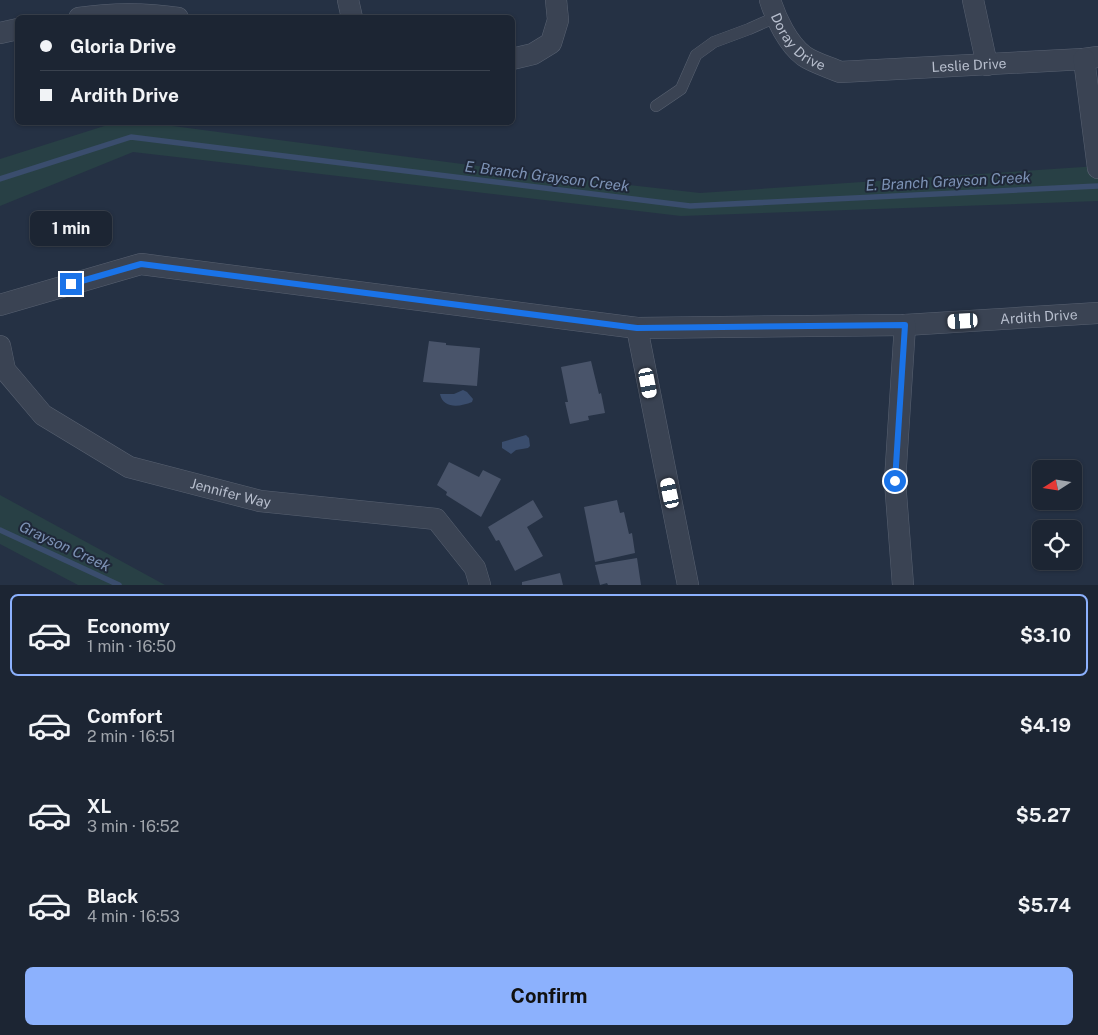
<!DOCTYPE html>
<meta charset="utf-8">
<style>
:root{--surface:#1c2533;--page:#252d3b;--text:#f1f3f6;--muted:#a0a5ac;--line:#3a424e;--accent:#8cb1fd}
body{margin:0;font-family:"Public Sans",sans-serif;background:var(--page);color:var(--text);height:100vh;display:flex;flex-direction:column;font-size:19px;white-space:nowrap}
*{box-sizing:border-box;margin:0}
p{font-size:16px;color:var(--muted)}
.icon{flex:none;width:28px;height:28px;fill:none;stroke:currentColor;stroke-width:2;stroke-linecap:round;stroke-linejoin:round}
.map{position:relative;height:585px;overflow:hidden}
.panel{display:flex;flex-direction:column;background:var(--surface);flex:1}
.panel>*{flex:none}
.hud{position:absolute;left:15px;top:15px;width:500px;height:110px;border-radius:8px;box-shadow:0 1px 4px #0004,0 0 0 1px var(--line);display:grid;align-content:center;height:110px;padding:0 25px;background:var(--surface)}
.needle{width:32px;rotate:258deg}
.tools{position:absolute;left:1032px;top:460px;display:grid;gap:10px}
.tools a{display:grid;place-items:center;width:50px;height:50px;border-radius:8px;background:var(--surface);box-shadow:0 1px 4px #0004,0 0 0 1px var(--line);font-size:25px}
.end{position:absolute;width:22px;height:22px;margin:-11px;border:6px solid #1a73e8;background:#fff;box-shadow:0 0 0 2px #fff}
.from{border-radius:50%}
.bubble{position:absolute;height:35px;border-radius:8px;background:var(--surface);box-shadow:0 1px 4px #0004,0 0 0 1px var(--line);font-size:16px;font-weight:700;line-height:35px;text-align:center}
.car{position:absolute;width:15px;height:30px;margin:-15px -8px;border-radius:6px;box-shadow:0 0 4px 1px #0007;background:linear-gradient(#fff 24%,#345 0 40%,#fff 0 76%,#345 0 86%,#fff 0)}
.hud b{display:flex;align-items:center;gap:18px;height:48px;font-size:19px}
.hud b+b{border-top:1px solid var(--line)}
.hud i{width:12px;height:12px;background:var(--text)}
ul{padding:9px 0 0;list-style:none}
li{display:flex;align-items:center;gap:15px;height:82px;margin:0 10px 8px;padding:0 15px;border:2px solid transparent;border-radius:8px}
li div{flex:1}
li b{display:block;font-size:19px}
li em{font-style:normal;font-weight:700}
li.active{border-color:var(--accent)}
li>.icon{width:45px;height:45px;stroke-width:1.5}
.cta{display:flex;gap:10px;margin-top:auto;padding:10px 25px}
.cta a{flex:1;height:58px;border-radius:8px;background:var(--accent);color:#111;font-size:20px;font-weight:700;line-height:58px;text-align:center}
.map>svg:first-child{display:block}
.green{fill:#284045}
.water{fill:#3a4d6d}
.lines{fill:none;stroke-linecap:round;stroke-linejoin:round}
.stream{stroke:#3a4d6d;stroke-width:5.5}
.building{fill:#49546a}
.lane-casing{stroke:#586171;stroke-width:12}
.street-casing{stroke:#586171;stroke-width:22}
.lane{stroke:#3a4353;stroke-width:11}
.street{stroke:#3a4353;stroke-width:21}
.route{stroke:#1a73e8;stroke-width:6}
.labels{text-anchor:middle;dominant-baseline:central;stroke-width:4;stroke-linejoin:round;paint-order:stroke}
.street-label{font-size:14px;fill:#b7becd;stroke:#1f2839}
.water-label{font-size:15px;font-style:italic;fill:#7d92b5;stroke:#1f2839}
</style>
<div class="map">
<svg width="1098" height="585" viewBox="0 0 1098 585">
<rect width="100%" height="100%" fill="#253144"/>
<path class="green" d="M 117,122 L 150,123 L 576,179 L 700,193 L 1098,166 L 1098,201 L 681,216 L 133,152 L 0,206 L 0,159 Z
M 0,495 L 165,585 L 78,585 L 0,544 Z"/>
<path class="water" d="M 463,390 L 467,392 L 473,399 L 472,402 C 460,407 443,409 440,394 L 454,394 Z
M 526,435 L 529,438 L 530,446 L 528,448 L 516,450 L 511,454 L 502,448 L 502,442 Z"/>
<g class="lines">
<path class="stream" d="M 0,179 L 131,137 L 690,206 L 1098,186
M 0,530 L 119,585"/>
</g>
<path class="building" d="M 429,341 L 446,343 L 446,345 L 480,348 L 477,386 L 423,382 Z
M 591,361 L 599,394 L 601,393 L 605,413 L 588,416 L 589,420 L 570,424 L 565,402 L 568,402 L 561,367 Z
M 449,462 L 479,477 L 483,470 L 501,479 L 481,517 L 446,495 L 447,492 L 437,485 Z
M 533,500 L 543,517 L 527,527 L 543,556 L 515,571 L 499,540 L 496,541 L 488,527 Z
M 617,500 L 620,513 L 624,512 L 629,534 L 632,533 L 635,553 L 595,562 L 584,507 Z
M 637,558 L 641,585 L 608,585 L 607,583 L 600,585 L 595,565 Z
M 560,573 L 563,585 L 522,585 L 522,582 Z"/>
<g class="lines">
<defs>
<path id="lane" d="M 656,106 L 681,89 L 696,55 L 714,42 L 749,29 L 776,17"/>
<g id="street">
<path d="M 348,0 L 352,18"/>
<path id="s1" d="M 770,0 C 776,19 788,44 804,56 C 814,63 829,67 840,72 L 1084,59 L 1098,57"/>
<path d="M 973,0 L 987,65"/>
<path d="M 79,18 C 113,13 145,13 178,18"/>
<path d="M 0,33 L 18,29"/>
<path d="M 512,59 L 533,54 L 551,43 L 558,20 L 556,0"/>
<path d="M 1084,59 L 1098,168"/>
<path id="s2" d="M 0,305 L 141,264 L 637,328 L 905,325 L 1098,313"/>
<path d="M 637,328 L 688,585"/>
<path id="s3" d="M 0,346 L 5,370 L 43,415 L 129,467 L 260,501 L 436,519 L 475,568 L 480,585"/>
<path d="M 903,585 L 895,481 L 905,325"/>
</g>
</defs>
<use href="#lane" class="lane-casing"/>
<use href="#street" class="street-casing"/>
<use href="#lane" class="lane"/>
<use href="#street" class="street"/>
</g>
<g class="lines">
<path class="route" d="M 71,284 L 141,264 L 637,328 L 905,325 L 895,481"/>
</g>
<g class="labels">
<g class="street-label">
<text stroke="none"><textPath href="#s1" startOffset="52">Doray Drive</textPath></text>
<text stroke="none"><textPath href="#s1" startOffset="235">Leslie Drive</textPath></text>
<text stroke="none"><textPath href="#s2" startOffset="1049">Ardith Drive</textPath></text>
<text stroke="none"><textPath href="#s3" startOffset="289">Jennifer Way</textPath></text>
</g>
<g class="water-label">
<text transform="translate(547 176) rotate(7)">E. Branch Grayson Creek</text>
<text transform="translate(948 181) rotate(-3)">E. Branch Grayson Creek</text>
<text transform="translate(65 546) rotate(25)">Grayson Creek</text>
</g>
</g>
</svg>
<div class="tools">
<a><svg class="needle" viewBox="-14 -14 28 28"><path d="M0-13l5 13h-10z" fill="#e53935"/><path d="M0 13l5-13h-10z" fill="#a0a5ac"/></svg></a>
<a><svg class="icon" aria-label="locate" viewBox="0 0 24 24"><circle cx="12" cy="12" r="6"/><path d="M12 2v4M12 18v4M2 12h4M18 12h4"/></svg></a>
</div>
<i class="end from" style="left:895px;top:481px"></i>
<i class="end" style="left:71px;top:284px"></i>
<div class="bubble" style="left:30px;top:211px;width:82px">1 min</div>
<i class="car" style="left:963px;top:321px;rotate:267deg"></i>
<i class="car" style="left:648px;top:383px;rotate:169deg"></i>
<i class="car" style="left:670px;top:493px;rotate:348deg"></i>
<div class="hud">
<b><i class="from"></i>Gloria Drive</b>
<b><i></i>Ardith Drive</b>
</div>
</div>
<section class="panel">
<ul>
<li class="active"><svg class="icon" aria-label="car" viewBox="0 0 24 24"><path d="M5 17H2v-5l4-1 3-4h7l3 4 3 1v5h-3M9 17h6M6 11h13"/><circle cx="7" cy="17" r="2"/><circle cx="17" cy="17" r="2"/></svg><div><b>Economy</b><p>1 min · 16:50</p></div><em>$3.10</em></li>
<li><svg class="icon" aria-label="car" viewBox="0 0 24 24"><path d="M5 17H2v-5l4-1 3-4h7l3 4 3 1v5h-3M9 17h6M6 11h13"/><circle cx="7" cy="17" r="2"/><circle cx="17" cy="17" r="2"/></svg><div><b>Comfort</b><p>2 min · 16:51</p></div><em>$4.19</em></li>
<li><svg class="icon" aria-label="car" viewBox="0 0 24 24"><path d="M5 17H2v-5l4-1 3-4h7l3 4 3 1v5h-3M9 17h6M6 11h13"/><circle cx="7" cy="17" r="2"/><circle cx="17" cy="17" r="2"/></svg><div><b>XL</b><p>3 min · 16:52</p></div><em>$5.27</em></li>
<li><svg class="icon" aria-label="car" viewBox="0 0 24 24"><path d="M5 17H2v-5l4-1 3-4h7l3 4 3 1v5h-3M9 17h6M6 11h13"/><circle cx="7" cy="17" r="2"/><circle cx="17" cy="17" r="2"/></svg><div><b>Black</b><p>4 min · 16:53</p></div><em>$5.74</em></li>
</ul>
<div class="cta"><a>Confirm</a></div>
</section>
